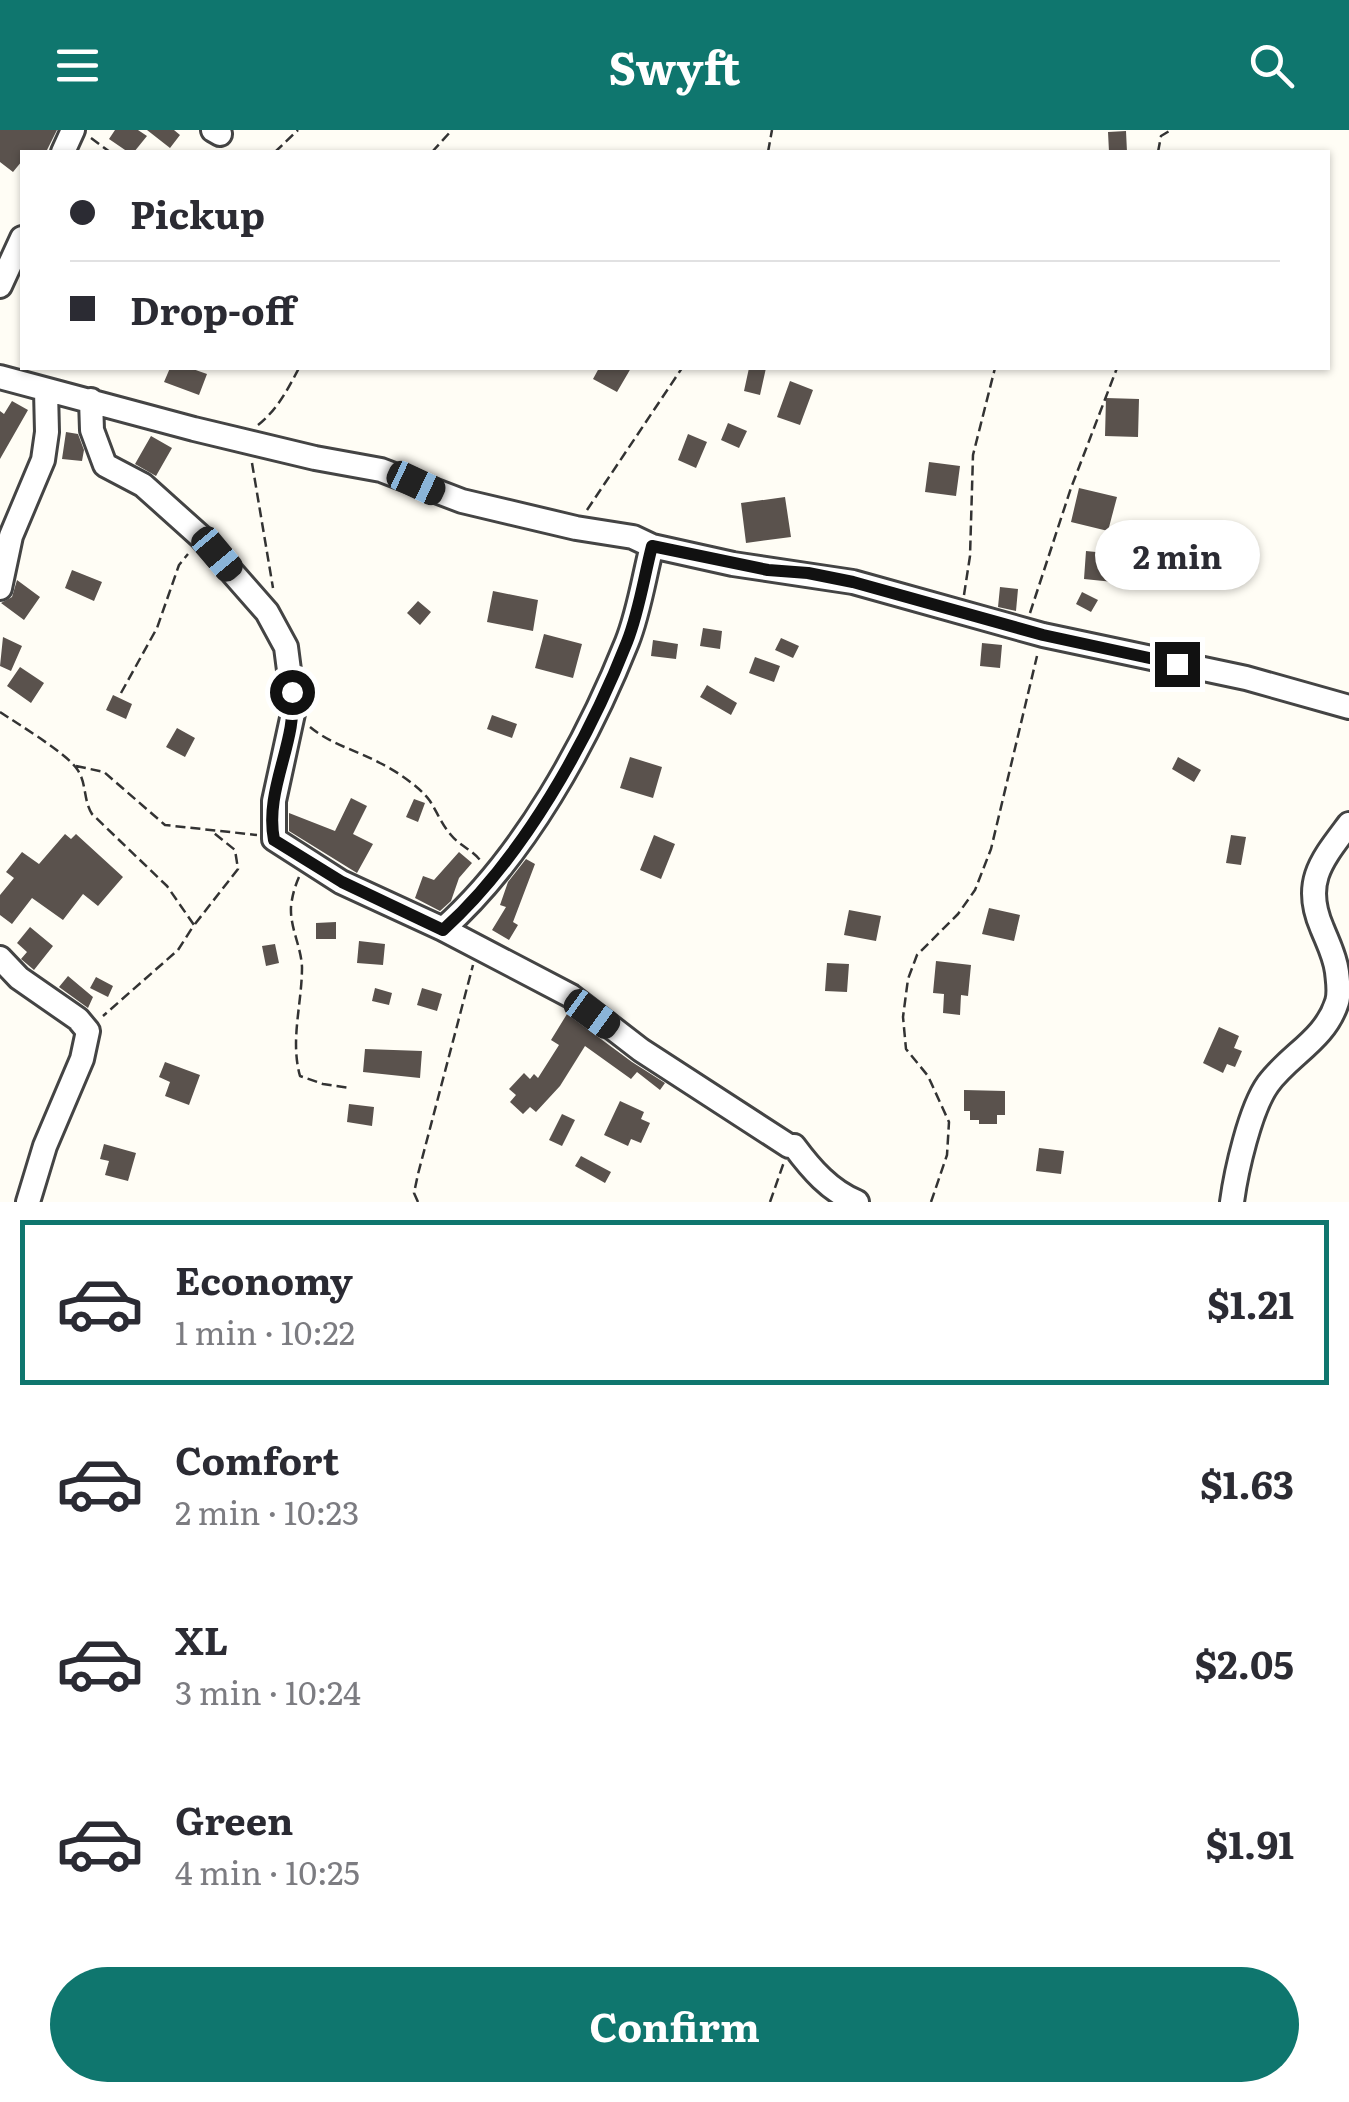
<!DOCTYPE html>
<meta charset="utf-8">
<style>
:root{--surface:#fff;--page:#f2f2f3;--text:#2b2b33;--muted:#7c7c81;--line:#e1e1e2;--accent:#0f766e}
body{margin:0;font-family:Literata,serif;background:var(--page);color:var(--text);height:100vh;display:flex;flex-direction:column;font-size:38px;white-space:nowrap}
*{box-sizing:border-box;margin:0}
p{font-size:32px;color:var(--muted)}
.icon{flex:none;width:55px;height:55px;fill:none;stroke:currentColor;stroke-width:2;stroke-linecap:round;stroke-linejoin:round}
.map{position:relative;height:1072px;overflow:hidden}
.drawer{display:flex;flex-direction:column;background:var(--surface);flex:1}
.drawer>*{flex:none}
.banner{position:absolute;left:20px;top:20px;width:1310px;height:220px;border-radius:0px;box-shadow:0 2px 8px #0004;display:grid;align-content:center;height:220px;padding:0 50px;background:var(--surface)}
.end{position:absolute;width:45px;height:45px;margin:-22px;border:12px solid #111;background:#fff;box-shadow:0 0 0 5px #fff}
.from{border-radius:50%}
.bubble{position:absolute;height:70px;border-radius:35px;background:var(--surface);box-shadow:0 2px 8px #0004;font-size:32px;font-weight:700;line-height:70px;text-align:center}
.car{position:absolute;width:30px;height:60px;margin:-30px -15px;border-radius:12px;box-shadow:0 0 8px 2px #0007;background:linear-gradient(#222 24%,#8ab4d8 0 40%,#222 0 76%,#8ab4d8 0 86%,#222 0)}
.banner b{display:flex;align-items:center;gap:35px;height:95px;font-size:38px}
.banner b+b{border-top:2px solid var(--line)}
.banner i{width:25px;height:25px;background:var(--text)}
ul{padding:18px 0 0;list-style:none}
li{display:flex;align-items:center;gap:30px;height:165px;margin:0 20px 15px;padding:0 30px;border:5px solid transparent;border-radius:0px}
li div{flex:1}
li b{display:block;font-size:38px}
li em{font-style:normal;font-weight:700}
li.on{border-color:var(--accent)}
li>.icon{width:90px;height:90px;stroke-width:1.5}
.cta{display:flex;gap:20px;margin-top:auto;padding:20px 50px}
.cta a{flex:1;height:115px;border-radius:60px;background:var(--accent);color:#fff;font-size:40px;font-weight:700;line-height:115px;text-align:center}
header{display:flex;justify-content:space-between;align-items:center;height:130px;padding:0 50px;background:var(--accent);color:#fff;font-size:45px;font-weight:700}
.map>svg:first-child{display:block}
.building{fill:#5a524d}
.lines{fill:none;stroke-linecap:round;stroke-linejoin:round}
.minor-casing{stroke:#444;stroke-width:28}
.path{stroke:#333;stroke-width:2.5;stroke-dasharray:10 5;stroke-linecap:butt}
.minor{stroke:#fff;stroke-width:22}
.route{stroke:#111;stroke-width:12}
</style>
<header><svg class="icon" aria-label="menu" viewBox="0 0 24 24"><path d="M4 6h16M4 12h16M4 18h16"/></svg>Swyft<svg class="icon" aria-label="search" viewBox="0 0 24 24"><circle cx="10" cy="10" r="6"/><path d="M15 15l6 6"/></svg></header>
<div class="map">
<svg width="1349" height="1072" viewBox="0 0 1349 1072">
<rect width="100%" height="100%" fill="#fffdf5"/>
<path class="building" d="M 0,0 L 57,0 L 46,22 L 22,22 L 22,31 L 13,42 L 0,32 Z
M 115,0 L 138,0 L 147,6 L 134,22 L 128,22 L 109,9 Z
M 147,0 L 174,0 L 180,5 L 170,18 Z
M 1126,1 L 1127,22 L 1109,22 L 1108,2 Z
M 170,238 L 190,238 L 207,244 L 199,265 L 164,252 Z
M 599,238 L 631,238 L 617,262 L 593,249 Z
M 749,238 L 766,238 L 760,265 L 744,261 Z
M 790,251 L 813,260 L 800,295 L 777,287 Z
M 1106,268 L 1139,269 L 1138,307 L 1105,306 Z
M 12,271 L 28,280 L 0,329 L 0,281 L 4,284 Z
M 728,293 L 747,301 L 739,318 L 721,310 Z
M 66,302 L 78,304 L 84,320 L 82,331 L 62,329 Z
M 688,304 L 707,312 L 696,338 L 678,330 Z
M 151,306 L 172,318 L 156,346 L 135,334 Z
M 929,332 L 960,336 L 956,366 L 925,362 Z
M 1079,358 L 1117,367 L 1108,401 L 1071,392 Z
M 785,367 L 791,407 L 746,413 L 741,373 Z
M 1086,421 L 1136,426 L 1133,454 L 1084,449 Z
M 72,440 L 102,452 L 94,471 L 65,458 Z
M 17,450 L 40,467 L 24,490 L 1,473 L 12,467 Z
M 1000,457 L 1018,459 L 1016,481 L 998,477 Z
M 493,461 L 538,470 L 533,501 L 487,492 Z
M 1082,462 L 1098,470 L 1091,482 L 1076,474 Z
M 418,471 L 431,482 L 420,495 L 407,483 Z
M 703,498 L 722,501 L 720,519 L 700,516 Z
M 544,504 L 582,514 L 573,548 L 535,538 Z
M 3,507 L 22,516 L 11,541 L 0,536 Z
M 781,508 L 799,516 L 793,528 L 775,520 Z
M 653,510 L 678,514 L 676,529 L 651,526 Z
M 982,513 L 1002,515 L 1000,538 L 980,536 Z
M 755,527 L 780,536 L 774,552 L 749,543 Z
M 20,537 L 44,553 L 31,573 L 7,556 Z
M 707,555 L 737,573 L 731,585 L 700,567 Z
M 113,565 L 132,574 L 126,589 L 106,580 Z
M 492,585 L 517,594 L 512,608 L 487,599 Z
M 177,598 L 195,608 L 185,627 L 166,617 Z
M 630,627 L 662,637 L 653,668 L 620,658 Z
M 1178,627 L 1201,640 L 1194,652 L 1172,639 Z
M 351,668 L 367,676 L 353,704 L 373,714 L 357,743 L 289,701 L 289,683 L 335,701 Z
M 414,669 L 425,673 L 418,692 L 406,687 Z
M 65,704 L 71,709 L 76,704 L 123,747 L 98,776 L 83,764 L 63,790 L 32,768 L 12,794 L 0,785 L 0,765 L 14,748 L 6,742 L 22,722 L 39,734 Z
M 654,705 L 675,714 L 661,749 L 640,740 Z
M 1231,705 L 1246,707 L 1241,735 L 1226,733 Z
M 459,722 L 472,733 L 459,748 L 451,771 L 440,781 L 415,768 L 423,746 L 434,750 Z
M 526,729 L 535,734 L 513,792 L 518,795 L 509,810 L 492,800 L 506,777 L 500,775 L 508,752 Z
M 989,778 L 1020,785 L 1014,811 L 982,804 Z
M 849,780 L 881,786 L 876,811 L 844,805 Z
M 336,792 L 336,809 L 316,809 L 316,793 Z
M 30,797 L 53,816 L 34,840 L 21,829 L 27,822 L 17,813 Z
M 359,811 L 385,814 L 383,835 L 357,833 Z
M 275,814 L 279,833 L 266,836 L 262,816 Z
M 936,831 L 971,835 L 968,866 L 961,865 L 960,885 L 943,883 L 944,864 L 933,863 Z
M 827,833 L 849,834 L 847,862 L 825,861 Z
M 68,846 L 93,867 L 88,878 L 59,857 Z
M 96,847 L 113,856 L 108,867 L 90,858 Z
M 375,858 L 392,863 L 389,875 L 372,871 Z
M 422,858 L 442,864 L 437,881 L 417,875 Z
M 567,884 L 632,932 L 665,953 L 660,960 L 637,942 L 631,949 L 585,916 L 560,956 L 536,982 L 530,977 L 523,984 L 510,972 L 516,965 L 509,959 L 524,943 L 530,949 L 534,944 L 538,948 L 559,915 L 551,910 Z
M 1219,897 L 1239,906 L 1234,918 L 1242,921 L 1235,937 L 1227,934 L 1223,943 L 1203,933 Z
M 365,919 L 422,921 L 420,948 L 363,942 Z
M 165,932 L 200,945 L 189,975 L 165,966 L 170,952 L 159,947 Z
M 964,960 L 1005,961 L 1005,985 L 997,985 L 997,994 L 979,994 L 979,990 L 970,990 L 970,981 L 964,981 Z
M 620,971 L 644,982 L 641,989 L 650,993 L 641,1013 L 631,1009 L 628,1016 L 604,1005 Z
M 349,974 L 374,977 L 372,996 L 347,992 Z
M 562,984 L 575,990 L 562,1016 L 549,1010 Z
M 104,1014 L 136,1023 L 128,1051 L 105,1045 L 109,1031 L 100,1029 Z
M 1039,1018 L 1064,1021 L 1061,1044 L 1036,1041 Z
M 581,1026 L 611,1042 L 605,1053 L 575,1036 Z"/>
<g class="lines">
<defs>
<path id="minor" d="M 213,0 L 220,4
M 63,22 L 73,0
M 0,156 L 22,108
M 0,247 L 194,299 L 315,328 L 381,340 L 462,371 L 576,398 L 633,407 L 652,416 L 733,434 L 853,452 L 1043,505 L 1246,548 L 1349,577
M 91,270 L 92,300 L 105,335 L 143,355 L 201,407 L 267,482 L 286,517 L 294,579 L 274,671 L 274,709 L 341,752 L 443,799 L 571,866 L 641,920 L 789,1016 L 794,1016 C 811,1039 830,1061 857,1072
M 0,458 L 11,406 L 43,330 L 47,302 L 46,261
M 443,799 C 524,727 587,612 627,512 C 639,482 644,447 652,416
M 0,828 L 19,848 L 78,889 L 88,901 L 82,929 L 45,1016 L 28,1072
M 1232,1072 C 1236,1042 1250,979 1268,954 C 1290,924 1325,910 1337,872 C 1340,863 1338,852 1337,842 C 1335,826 1328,813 1322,798 C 1302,752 1322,730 1349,694"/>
</defs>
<use href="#minor" class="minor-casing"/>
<path class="path" d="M 91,8 L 110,22
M 275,22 L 298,0
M 432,22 L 452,0
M 768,22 L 772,0
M 1158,22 L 1161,6 L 1171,0
M 258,295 C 277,280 288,259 299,238
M 252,333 L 273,458
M 587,380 L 682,238
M 964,465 L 970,426 L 973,325 L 995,238
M 1030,483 L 1071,358 L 1117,238
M 121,563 L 157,498 L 179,435 L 188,424
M 0,582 C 18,594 66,623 77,639 C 87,653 83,670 92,684 L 167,756 L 194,795 L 178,820 L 103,886
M 310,597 C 332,615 356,620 380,633 C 396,641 419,656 430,671 C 437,682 442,695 451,705 C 460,716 471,719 480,730
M 76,636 L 104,642 L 165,695 L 257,705
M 299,747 C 295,756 292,766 291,777 C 290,798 301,816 302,837 C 302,874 290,910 300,946 L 323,954 L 350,958
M 195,794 L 238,739 L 235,720 L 214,703
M 418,1072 L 414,1063 L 418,1044 L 473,835
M 770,1072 L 784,1032
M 931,1072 L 947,1025 L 949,992 L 928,946 L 906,919 L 903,887 L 908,849 L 917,825 L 958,784 L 975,760 L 991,719 L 1037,526"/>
<use href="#minor" class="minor"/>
</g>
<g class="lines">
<path class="route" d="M 292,562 C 298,612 264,659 274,710 L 342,752 L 443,800 C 523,728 588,611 627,512 C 639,482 644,447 652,416 L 768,440 L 808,443 L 853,452 L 1043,505 L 1177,534"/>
</g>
</svg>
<i class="end from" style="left:292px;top:562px"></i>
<i class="end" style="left:1177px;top:534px"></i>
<div class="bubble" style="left:1095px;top:390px;width:165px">2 min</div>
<i class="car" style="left:416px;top:353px;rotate:115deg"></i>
<i class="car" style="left:217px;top:424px;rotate:140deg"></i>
<i class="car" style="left:592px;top:884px;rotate:126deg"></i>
<div class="banner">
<b><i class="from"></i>Pickup</b>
<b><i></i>Drop-off</b>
</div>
</div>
<section class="drawer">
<ul>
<li class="on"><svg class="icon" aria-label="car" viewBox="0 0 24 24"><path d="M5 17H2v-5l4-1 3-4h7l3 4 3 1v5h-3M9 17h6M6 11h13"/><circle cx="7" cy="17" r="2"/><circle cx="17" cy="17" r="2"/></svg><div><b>Economy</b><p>1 min · 10:22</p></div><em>$1.21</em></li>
<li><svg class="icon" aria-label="car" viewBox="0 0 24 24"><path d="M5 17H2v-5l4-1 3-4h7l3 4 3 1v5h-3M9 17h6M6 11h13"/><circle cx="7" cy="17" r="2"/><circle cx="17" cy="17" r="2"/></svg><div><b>Comfort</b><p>2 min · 10:23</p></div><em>$1.63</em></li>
<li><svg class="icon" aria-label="car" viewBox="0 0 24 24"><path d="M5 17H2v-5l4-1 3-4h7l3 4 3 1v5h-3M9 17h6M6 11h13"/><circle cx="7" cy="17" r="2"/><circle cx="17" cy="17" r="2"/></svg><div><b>XL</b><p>3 min · 10:24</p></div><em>$2.05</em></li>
<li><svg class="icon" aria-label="car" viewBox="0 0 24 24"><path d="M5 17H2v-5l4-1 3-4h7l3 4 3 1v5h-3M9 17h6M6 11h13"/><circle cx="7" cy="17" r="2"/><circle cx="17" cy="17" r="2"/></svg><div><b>Green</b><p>4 min · 10:25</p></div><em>$1.91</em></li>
</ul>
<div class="cta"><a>Confirm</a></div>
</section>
